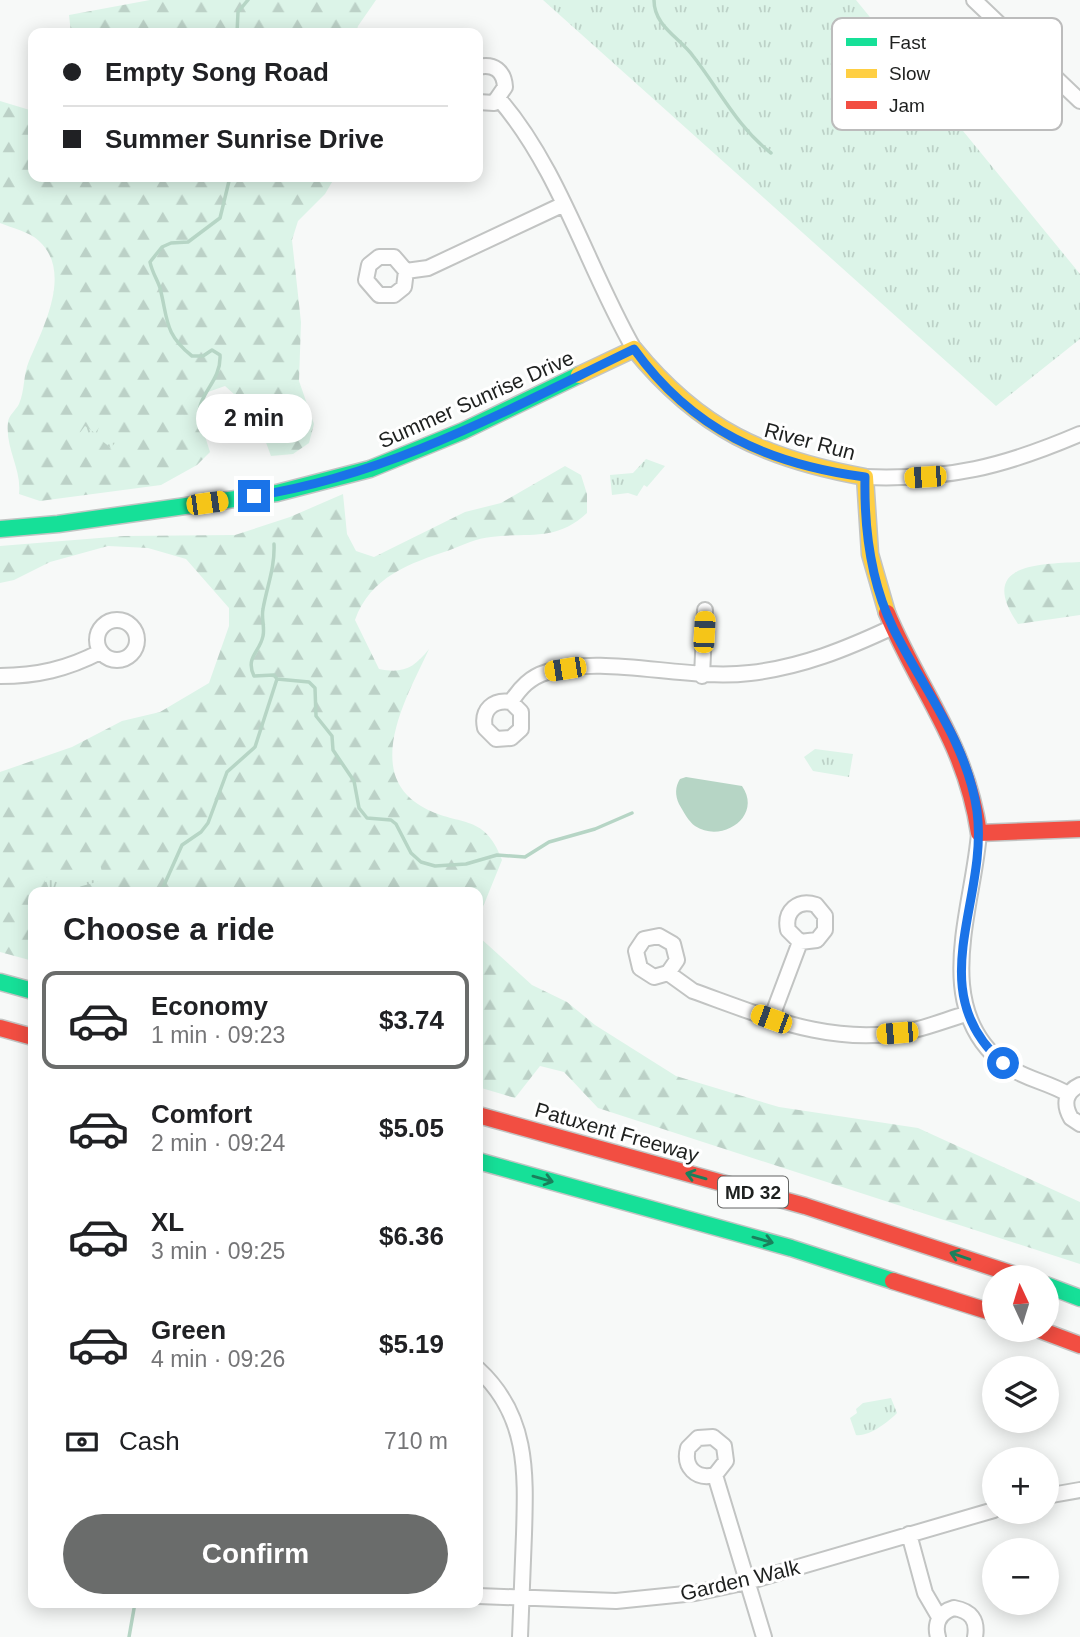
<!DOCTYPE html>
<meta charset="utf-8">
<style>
:root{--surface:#fff;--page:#f6f6f6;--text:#202124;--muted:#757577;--line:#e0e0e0;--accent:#6a6c6b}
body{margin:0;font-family:Helvetica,sans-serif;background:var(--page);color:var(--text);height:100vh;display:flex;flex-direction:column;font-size:26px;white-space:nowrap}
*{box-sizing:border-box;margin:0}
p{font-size:23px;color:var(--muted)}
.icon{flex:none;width:38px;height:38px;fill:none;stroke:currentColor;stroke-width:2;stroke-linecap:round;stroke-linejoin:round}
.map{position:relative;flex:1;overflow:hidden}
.panel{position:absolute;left:28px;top:887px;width:455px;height:721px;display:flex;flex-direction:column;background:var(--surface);border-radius:14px;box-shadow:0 4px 18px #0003}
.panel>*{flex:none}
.banner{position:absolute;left:28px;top:28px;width:455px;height:154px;border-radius:14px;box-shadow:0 4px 18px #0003;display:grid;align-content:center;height:154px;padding:0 35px;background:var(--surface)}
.needle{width:46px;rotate:356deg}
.buttons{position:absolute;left:982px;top:1265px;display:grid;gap:14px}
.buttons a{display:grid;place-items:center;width:77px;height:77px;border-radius:50%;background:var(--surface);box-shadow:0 4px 18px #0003;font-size:35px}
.end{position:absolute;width:32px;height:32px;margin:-16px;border:9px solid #1a73e8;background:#fff;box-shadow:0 0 0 4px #fff}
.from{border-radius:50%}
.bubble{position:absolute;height:49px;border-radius:24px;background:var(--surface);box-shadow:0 4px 18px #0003;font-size:23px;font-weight:800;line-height:49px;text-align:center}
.car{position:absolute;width:21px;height:42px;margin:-21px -10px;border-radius:9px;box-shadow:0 0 5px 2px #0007;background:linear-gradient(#f5c518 24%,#345 0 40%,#f5c518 0 76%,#345 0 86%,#f5c518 0)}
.banner b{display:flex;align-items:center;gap:24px;height:66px;font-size:26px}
.banner b+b{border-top:2px solid var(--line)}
.banner i{width:18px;height:18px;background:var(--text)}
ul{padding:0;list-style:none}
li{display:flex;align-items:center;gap:21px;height:98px;margin:0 14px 10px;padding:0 21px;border:4px solid transparent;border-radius:14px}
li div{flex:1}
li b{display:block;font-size:26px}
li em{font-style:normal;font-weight:800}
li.current{border-color:var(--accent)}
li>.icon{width:63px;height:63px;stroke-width:1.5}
h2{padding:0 35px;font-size:32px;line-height:84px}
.pay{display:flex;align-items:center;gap:18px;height:77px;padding:0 35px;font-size:26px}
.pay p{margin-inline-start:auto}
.cta{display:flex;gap:14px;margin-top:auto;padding:14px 35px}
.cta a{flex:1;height:80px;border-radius:42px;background:var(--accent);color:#fff;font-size:28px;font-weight:800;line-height:80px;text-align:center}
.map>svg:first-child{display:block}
.forest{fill:url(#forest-firs)}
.park{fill:url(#park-tufts)}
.water{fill:#b6d5c5}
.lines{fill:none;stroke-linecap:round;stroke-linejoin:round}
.stream{stroke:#b6d5c5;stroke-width:3.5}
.street-casing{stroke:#c2c4c3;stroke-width:18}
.fast-casing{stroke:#c2c4c3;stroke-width:19}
.slow-casing{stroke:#c2c4c3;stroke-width:19}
.jam-casing{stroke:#c2c4c3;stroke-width:19}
.street{stroke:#fefefe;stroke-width:14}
.fast{stroke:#16e098;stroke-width:16}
.slow{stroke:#ffcf43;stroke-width:16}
.jam{stroke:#f24e42;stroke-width:16}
.oneway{stroke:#1a805c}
.route{stroke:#1a73e8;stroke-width:9}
.labels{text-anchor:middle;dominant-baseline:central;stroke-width:6;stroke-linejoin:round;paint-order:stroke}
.shield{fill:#fff;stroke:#626362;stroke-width:2}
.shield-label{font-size:19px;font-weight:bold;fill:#1e201f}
.street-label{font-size:21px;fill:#1e201f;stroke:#fff}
.key{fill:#fff;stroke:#bcbcbc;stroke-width:2}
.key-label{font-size:19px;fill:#1e201f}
</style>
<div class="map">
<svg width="1080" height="1637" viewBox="0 0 1080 1637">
<defs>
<pattern id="forest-firs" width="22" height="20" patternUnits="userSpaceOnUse" patternTransform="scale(1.75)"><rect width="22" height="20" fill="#dcf4e8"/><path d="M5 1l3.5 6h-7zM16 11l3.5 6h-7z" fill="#bcd1c7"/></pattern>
<pattern id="park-tufts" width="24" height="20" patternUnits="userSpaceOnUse" patternTransform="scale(1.75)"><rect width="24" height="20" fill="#dcf4e8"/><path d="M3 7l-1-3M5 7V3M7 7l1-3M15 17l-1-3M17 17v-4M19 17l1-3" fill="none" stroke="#bcd1c7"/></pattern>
</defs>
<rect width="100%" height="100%" fill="#f7f9f8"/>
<path class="forest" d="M 150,0 L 376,0 L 358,26 L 356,33 L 71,33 L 69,15 Z
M 0,101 L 33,111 L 33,177 L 335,177 L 325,194 L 298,221 L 292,240 L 301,322 L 299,381 L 314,424 L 309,443 L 293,454 L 271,456 L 255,413 L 225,386 L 208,392 L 197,411 L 210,452 L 197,465 L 161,485 L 40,501 L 19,494 C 22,469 5,449 8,422 C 9,415 16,410 19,404 C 25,390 23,375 29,361 C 43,328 73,272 39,241 C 30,232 12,228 0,223 Z
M 565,466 L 581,475 L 587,494 L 587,513 C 556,542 529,532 491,537 C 477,538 463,545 450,550 C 410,563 370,577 355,620 L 379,669 C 403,674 414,668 429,649 C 409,693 362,771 421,806 C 458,828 484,811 502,860 L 478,919 L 478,892 L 33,892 L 33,961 L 0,952 L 0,772 L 72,747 L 122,721 L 160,712 L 209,683 L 229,626 L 229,608 L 186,559 L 148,548 L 108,546 L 50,562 L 14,580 L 0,583 L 0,546 L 124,536 L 235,535 L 290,517 L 343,494 L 347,534 L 356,551 L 374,557 L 465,512 L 501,503 Z
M 1080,562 L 1080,615 L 1018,624 C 977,564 1037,564 1080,562 Z
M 478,936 L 532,985 L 567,1002 L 595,1025 L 676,1076 L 779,1107 L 918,1128 L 1080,1202 L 1080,1264 L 598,1108 L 564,1072 L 540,1066 L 515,1098 L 478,1087 Z"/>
<path class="park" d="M 543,0 L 856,0 L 1080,274 L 1080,339 L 996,406 Z
M 104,421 L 121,435 L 111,448 L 96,436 L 87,447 L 76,438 L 85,426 L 95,433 Z
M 646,459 L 665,466 L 647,487 L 644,485 L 637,496 L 628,493 L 612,495 L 610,475 L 633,473 Z
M 815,749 L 853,754 L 849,777 L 813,771 L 804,757 Z
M 100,864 L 104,880 L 71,889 L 71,892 L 48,892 L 44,878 Z
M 891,1398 L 897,1413 C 888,1422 869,1437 856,1435 L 850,1418 L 857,1413 L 856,1409 L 863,1403 Z"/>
<path class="water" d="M 686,777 L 742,786 C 763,816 722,844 695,826 C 689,822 683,811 679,804 C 675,795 675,787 680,779 Z"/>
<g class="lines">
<path class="stream" d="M 654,0 C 654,26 679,37 693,56 C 719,89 737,127 771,153
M 237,33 L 238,12 L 248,0
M 208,436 C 182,399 222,389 220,355 L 212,350 L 203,356 L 192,356 C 164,334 168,319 160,288 C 157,279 152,272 150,262 L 162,247 L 171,243 L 188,242 L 220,218 L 230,177
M 277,679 L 309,682 L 315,688 L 316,716 L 332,736 L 333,750 L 354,781 L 359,808 L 367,818 L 391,820 L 396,824 L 411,853 L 421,862 L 435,866 L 466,864 L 497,855 L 525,857 L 549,842 L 595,829 L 632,813
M 161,892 L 182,845 L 201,832 L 208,823 L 227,772 L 255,747 L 277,679 L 274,675 L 254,676 C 245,657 260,652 263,636 C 265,627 261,618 263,609 C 267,586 275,568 274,544
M 129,1637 L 135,1603"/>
<defs>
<path id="street" d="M 974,0 L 1080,101
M 478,67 C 494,63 504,71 505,87 L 494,103 L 478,102
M 499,99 C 559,168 588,269 634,349
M 406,271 L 404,287 L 394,295 L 379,295 L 366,280 L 369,265 L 379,257 L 394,257 L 406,271 L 428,268 L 562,205
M 865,477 C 949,480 1003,467 1080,434
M97 640a20 20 0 1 1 40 0a20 20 0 1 1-40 0Z
M 0,676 C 37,676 67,669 100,652
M 702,676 L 705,610
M 511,702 L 521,712 L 521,729 L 511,738 L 496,739 L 485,728 C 481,710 493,699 511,702 C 520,688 530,677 547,672 C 605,654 686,681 750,673 C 802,667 846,649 893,627
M 979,833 C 973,910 930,1008 1005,1065 C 1025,1079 1048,1082 1068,1094
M 668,973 L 654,977 L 640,968 L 636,951 L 644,939 L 659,936 L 673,944 L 677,960 L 668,973 L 693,991 C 766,1017 835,1048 914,1030 C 931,1026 949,1019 966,1014
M 771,1019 L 800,942 L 817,940 L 825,930 L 825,916 L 816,905 C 798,899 784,911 788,930 L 800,942
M 1080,1085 C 1065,1092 1063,1104 1071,1118 L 1080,1124
M 478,1369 C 528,1415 526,1471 524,1534 C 523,1568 521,1603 520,1637
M 715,1475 L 726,1461 L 724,1446 L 713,1437 L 698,1438 L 688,1448 C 683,1467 696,1480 715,1475 L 764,1637
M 1046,1496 L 1080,1490
M 909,1534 L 925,1593 L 939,1617
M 478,1596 L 616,1601 L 695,1593 L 747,1582 L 994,1510
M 938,1637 C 934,1623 940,1612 954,1608 C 971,1611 978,1620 975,1637"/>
<path id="fast" d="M 0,529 L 58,524 L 277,493 L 370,469 L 463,431 L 579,375
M 0,982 L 33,991
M 478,1161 L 791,1248 L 893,1281
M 1046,1285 L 1080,1298"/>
<path id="slow" d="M 579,375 L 634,349 C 699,429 765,459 865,477 L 870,554 L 887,613"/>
<path id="jam" d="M 887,613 C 921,694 965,741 979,833 L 1080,829
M 0,1028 L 33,1037
M 478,1115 L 805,1206 L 1025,1278
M 893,1281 L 994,1313
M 1040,1330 L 1080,1345"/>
</defs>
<use href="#street" class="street-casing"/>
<use href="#fast" class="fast-casing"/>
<use href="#slow" class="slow-casing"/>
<use href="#jam" class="jam-casing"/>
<use href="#street" class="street"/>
<use href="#fast" class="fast"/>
<use href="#slow" class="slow"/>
<use href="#jam" class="jam"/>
</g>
<defs><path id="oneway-shaft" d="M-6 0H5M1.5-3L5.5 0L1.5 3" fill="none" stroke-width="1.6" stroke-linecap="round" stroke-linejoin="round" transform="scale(1.75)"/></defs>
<g class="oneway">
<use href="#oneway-shaft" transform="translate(696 1176) rotate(-164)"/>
<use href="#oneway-shaft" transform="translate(543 1179) rotate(16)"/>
<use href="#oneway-shaft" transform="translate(763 1240) rotate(16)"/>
<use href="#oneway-shaft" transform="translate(960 1256) rotate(-161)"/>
</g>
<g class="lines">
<path class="route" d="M 254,496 C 391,475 511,408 634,349 C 692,430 768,464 865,477 C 864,529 870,580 893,628 C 923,689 967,742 977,811 C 989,901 920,990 1003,1063"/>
</g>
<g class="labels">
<rect class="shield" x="718" y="1176.5" width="70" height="31" rx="5"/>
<g class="shield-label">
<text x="753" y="1192">MD 32</text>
</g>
<g class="street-label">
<text transform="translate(476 399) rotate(-24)">Summer Sunrise Drive</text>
<text transform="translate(810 441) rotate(15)">River Run</text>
<text transform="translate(617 1132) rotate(16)">Patuxent Freeway</text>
<text transform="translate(740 1580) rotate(-13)">Garden Walk</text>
</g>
</g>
<rect x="832" y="18" width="230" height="112" rx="10" class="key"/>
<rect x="846" y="38" width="31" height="8" fill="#16e098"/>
<rect x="846" y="69" width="31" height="9" fill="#ffcf43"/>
<rect x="846" y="101" width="31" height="8" fill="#f24e42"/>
<g class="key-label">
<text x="889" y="49">Fast</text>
<text x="889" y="80">Slow</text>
<text x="889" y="112">Jam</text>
</g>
</svg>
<div class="buttons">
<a><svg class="needle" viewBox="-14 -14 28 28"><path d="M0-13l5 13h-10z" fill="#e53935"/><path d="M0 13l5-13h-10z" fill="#757577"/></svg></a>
<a><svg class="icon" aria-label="layers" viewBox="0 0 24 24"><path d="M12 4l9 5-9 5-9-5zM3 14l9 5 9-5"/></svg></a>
<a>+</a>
<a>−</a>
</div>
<i class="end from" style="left:1003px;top:1063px"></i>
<i class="end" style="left:254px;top:496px"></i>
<div class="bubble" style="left:196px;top:394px;width:116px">2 min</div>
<i class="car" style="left:925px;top:477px;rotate:266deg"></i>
<i class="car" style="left:207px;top:503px;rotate:82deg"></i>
<i class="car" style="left:704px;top:632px;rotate:3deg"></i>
<i class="car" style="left:565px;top:669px;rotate:261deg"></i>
<i class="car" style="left:771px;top:1019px;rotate:290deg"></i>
<i class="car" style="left:897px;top:1033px;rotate:265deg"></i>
<div class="banner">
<b><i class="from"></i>Empty Song Road</b>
<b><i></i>Summer Sunrise Drive</b>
</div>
<section class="panel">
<h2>Choose a ride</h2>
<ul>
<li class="current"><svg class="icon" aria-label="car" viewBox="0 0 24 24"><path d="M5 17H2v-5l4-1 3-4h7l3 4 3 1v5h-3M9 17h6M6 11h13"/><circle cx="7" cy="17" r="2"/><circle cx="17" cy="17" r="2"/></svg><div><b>Economy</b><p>1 min · 09:23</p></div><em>$3.74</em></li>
<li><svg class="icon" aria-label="car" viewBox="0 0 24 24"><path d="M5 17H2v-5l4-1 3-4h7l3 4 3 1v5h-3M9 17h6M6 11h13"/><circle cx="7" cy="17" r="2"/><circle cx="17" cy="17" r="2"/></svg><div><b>Comfort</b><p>2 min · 09:24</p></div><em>$5.05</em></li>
<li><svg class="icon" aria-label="car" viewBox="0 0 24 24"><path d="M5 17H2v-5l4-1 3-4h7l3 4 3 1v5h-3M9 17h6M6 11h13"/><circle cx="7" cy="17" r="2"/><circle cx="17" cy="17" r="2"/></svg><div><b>XL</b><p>3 min · 09:25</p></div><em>$6.36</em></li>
<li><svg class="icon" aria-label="car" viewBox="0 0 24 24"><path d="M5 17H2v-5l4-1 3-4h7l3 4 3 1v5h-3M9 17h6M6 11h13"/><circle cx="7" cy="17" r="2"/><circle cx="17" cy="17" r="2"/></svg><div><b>Green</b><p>4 min · 09:26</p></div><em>$5.19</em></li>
</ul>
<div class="pay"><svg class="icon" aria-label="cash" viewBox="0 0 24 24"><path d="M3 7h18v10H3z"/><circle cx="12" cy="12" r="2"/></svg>Cash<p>710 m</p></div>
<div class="cta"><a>Confirm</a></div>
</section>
</div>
